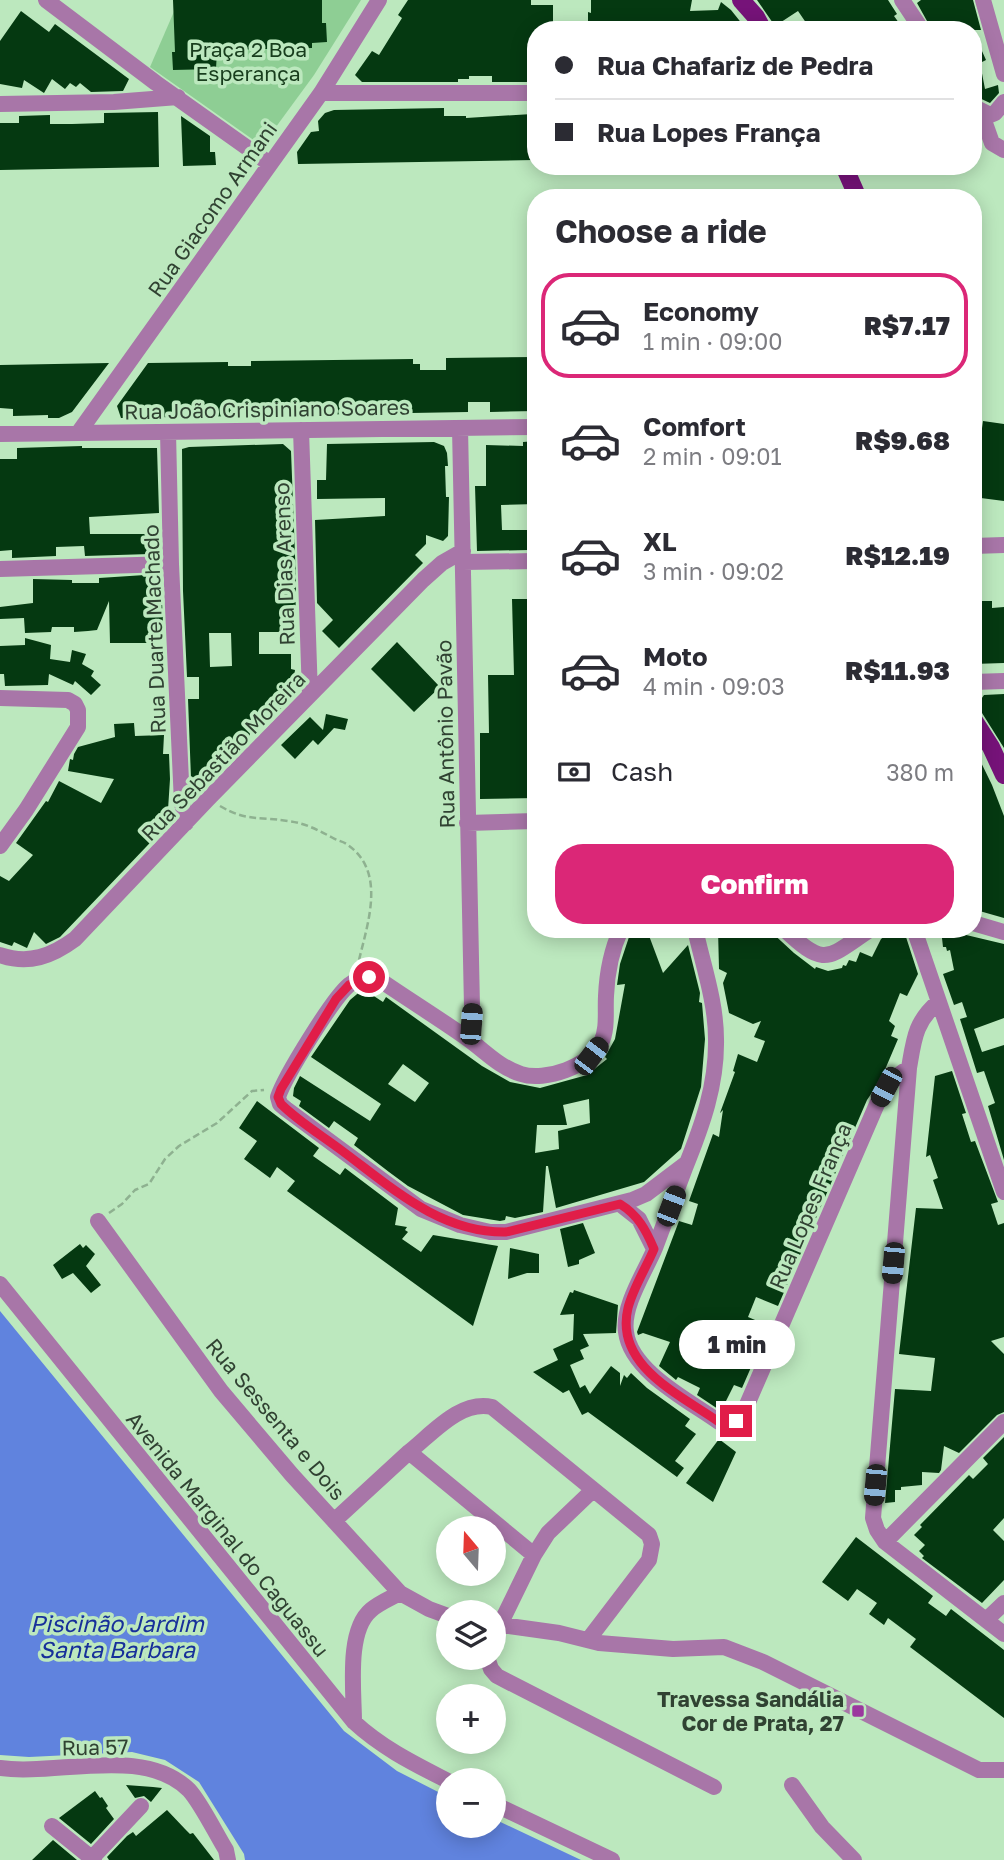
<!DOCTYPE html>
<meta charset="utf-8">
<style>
:root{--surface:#fff;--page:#f7f7f7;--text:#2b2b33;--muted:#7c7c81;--line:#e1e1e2;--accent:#db2777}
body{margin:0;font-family:"Golos Text",sans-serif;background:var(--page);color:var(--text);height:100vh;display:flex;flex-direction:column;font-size:26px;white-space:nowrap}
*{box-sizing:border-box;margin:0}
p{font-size:23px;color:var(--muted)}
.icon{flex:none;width:38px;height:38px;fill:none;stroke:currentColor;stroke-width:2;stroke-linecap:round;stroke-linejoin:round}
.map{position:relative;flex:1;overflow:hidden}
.details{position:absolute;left:527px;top:189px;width:455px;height:749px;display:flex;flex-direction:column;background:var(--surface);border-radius:28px;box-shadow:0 4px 18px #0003}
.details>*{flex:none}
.top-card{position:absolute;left:527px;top:21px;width:455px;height:154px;border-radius:28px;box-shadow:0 4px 18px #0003;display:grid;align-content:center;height:154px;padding:0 28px;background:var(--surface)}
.needle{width:46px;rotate:341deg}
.fabs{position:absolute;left:436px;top:1516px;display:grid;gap:14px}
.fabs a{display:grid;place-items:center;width:70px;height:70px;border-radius:50%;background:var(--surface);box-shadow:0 4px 18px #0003;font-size:35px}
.end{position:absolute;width:32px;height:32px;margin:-16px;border:9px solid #e11d48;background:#fff;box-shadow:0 0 0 4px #fff}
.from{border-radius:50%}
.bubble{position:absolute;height:49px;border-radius:24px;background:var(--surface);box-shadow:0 4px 18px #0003;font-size:23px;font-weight:800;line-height:49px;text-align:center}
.car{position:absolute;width:21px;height:42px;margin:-21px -10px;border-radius:9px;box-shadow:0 0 5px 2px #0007;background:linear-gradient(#222 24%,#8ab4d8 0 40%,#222 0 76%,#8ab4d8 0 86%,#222 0)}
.top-card b{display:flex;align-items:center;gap:24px;height:66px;font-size:26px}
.top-card b+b{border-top:2px solid var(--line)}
.top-card i{width:18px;height:18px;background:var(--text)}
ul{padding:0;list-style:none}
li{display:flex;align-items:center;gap:21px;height:105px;margin:0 14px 10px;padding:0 14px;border:4px solid transparent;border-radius:28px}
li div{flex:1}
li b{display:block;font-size:26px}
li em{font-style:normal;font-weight:800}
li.current{border-color:var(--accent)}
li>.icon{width:63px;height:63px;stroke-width:1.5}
h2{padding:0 28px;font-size:32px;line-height:84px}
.pay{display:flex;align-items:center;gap:18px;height:77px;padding:0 28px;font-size:26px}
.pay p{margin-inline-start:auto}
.primary-button{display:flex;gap:14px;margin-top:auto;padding:14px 28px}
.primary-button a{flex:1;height:80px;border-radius:28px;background:var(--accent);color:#fff;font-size:28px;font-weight:800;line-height:80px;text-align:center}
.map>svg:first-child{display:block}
.green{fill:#8ece94}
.water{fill:#6083de}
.building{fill:#053911;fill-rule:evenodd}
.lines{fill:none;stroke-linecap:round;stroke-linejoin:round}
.path{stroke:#8eb190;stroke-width:2.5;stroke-dasharray:7 3.5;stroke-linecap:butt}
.minor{stroke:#a876a8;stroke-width:16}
.major{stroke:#761379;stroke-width:18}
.route{stroke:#e11d48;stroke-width:9}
.poi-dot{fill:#9b389e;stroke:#bce8be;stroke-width:2.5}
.labels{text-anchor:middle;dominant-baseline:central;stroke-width:7;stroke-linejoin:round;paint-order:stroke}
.park-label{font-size:21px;fill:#183d1d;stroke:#bce8be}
.street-label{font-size:21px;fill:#304232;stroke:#bce8be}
.poi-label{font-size:21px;font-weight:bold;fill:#304232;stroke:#bce8be;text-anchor:end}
.water-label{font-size:23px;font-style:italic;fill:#17309a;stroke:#bce8be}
</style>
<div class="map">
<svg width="1004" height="1860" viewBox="0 0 1004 1860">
<rect width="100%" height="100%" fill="#bce8be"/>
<path class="green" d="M 179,0 L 361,0 L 314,75 L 262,146 L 150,67 Z"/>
<path class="water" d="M 0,1311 L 344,1731 L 397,1771 L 448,1797 L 448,1825 L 494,1825 L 494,1819 L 581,1860 L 245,1860 L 244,1854 L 199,1782 L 165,1760 L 132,1752 L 29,1757 L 0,1755 Z"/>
<path class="building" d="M 173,0 L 322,0 L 322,23 L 326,23 L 327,42 L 312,43 L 312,48 L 217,50 L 216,69 L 173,70 L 172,52 L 175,52 Z
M 408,0 L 531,0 L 531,5 L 553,5 L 553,30 L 536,30 L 536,82 L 492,82 L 492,76 L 469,76 L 469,79 L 458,79 L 458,82 L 362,82 L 355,75 L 372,51 L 379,55 L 402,18 L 398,15 Z
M 591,0 L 692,0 L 690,11 L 718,10 L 721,2 L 731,10 L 747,30 L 588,30 L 588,12 L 591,13 Z
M 757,0 L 888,0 L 897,14 L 894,16 L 899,23 L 896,25 L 899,30 L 811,30 L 798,11 L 775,26 Z
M 921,0 L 973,0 L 981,30 L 932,30 L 917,3 Z
M 21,11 L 49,32 L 55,24 L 129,79 L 123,91 L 91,92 L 80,83 L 76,87 L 70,83 L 65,89 L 52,79 L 44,93 L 24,80 L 22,88 L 0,84 L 0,41 Z
M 973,31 L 986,60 L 980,63 L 985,89 L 998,85 L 999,93 L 990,103 L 973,95 Z
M 444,108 L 444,116 L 466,116 L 466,118 L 532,114 L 533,160 L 298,164 L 297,152 L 311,132 L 319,131 L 318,121 L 325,113 L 334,110 Z
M 158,112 L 159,167 L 0,170 L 0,123 L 19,123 L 19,116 L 50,115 L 50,124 L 72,124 L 104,123 L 104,113 Z
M 181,116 L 210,136 L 210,152 L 215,152 L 216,165 L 183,166 Z
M 536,357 L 536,411 L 490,412 L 490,402 L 468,402 L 468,412 L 121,418 L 117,406 L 148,363 L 228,362 L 228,366 L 251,366 L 251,361 L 413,359 L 413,364 L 420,364 L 420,370 L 446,370 L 446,358 Z
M 109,363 L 72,412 L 59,418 L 48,418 L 48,415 L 13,416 L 13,409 L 0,408 L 0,365 Z
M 983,421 L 1004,424 L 1004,501 L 973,497 L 973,457 L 978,457 Z
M 536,441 L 536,504 L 501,505 L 502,530 L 536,530 L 536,541 L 528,541 L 528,550 L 477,551 L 475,486 L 486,486 L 486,445 L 523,446 L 523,442 Z
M 434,442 L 444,446 L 447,453 L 448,466 L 445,466 L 446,497 L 449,497 L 448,536 L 443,541 L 426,535 L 426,544 L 415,555 L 423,563 L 339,648 L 322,631 L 333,620 L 317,603 L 315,520 L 385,516 L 385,498 L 317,499 L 317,480 L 326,480 L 327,444 Z
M 283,444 L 291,451 L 296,581 L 295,643 L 283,643 L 283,632 L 259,632 L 259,654 L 291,654 L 291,669 L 295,670 L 293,686 L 286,685 L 281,709 L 273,718 L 252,714 L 249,742 L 244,742 L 242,749 L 215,777 L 191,778 L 188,699 L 199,699 L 199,677 L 187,677 L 183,591 L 182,449 L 189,447 ZM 209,633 L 231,633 L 232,666 L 210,667 Z
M 82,446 L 82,448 L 157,448 L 159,513 L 89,517 L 90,534 L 160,534 L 158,547 L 150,554 L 85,556 L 84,546 L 56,547 L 56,556 L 12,558 L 12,550 L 0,551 L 0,459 L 17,459 L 17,448 Z
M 145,575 L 153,575 L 161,579 L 163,624 L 154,624 L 154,643 L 110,643 L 109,601 L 97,630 L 88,631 L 74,632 L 74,627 L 52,627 L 51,632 L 25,633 L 24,618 L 0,619 L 0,607 L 33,603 L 33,579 L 72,580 L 72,583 L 99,583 L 99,578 Z
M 512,599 L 536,599 L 536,651 L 530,651 L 531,675 L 536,675 L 536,798 L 480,799 L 480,733 L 489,733 L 488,675 L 514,675 Z
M 973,601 L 992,601 L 992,608 L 1004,607 L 1004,663 L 973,664 Z
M 25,638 L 51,645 L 50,659 L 70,662 L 72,650 L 86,654 L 82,664 L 94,671 L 91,676 L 101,685 L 91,695 L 75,681 L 73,685 L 49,674 L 48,685 L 5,686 L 4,674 L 0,674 L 0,646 L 25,645 Z
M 397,642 L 440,687 L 414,712 L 371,669 Z
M 1004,694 L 1004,748 L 977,705 L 984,695 Z
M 326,714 L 348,719 L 345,730 L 334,728 L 318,745 L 313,740 L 295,759 L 281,745 L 310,717 L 323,730 Z
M 134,723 L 135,736 L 164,735 L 163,754 L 169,754 L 170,779 L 167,825 L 60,937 L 46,944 L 34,932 L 27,948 L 14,942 L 12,946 L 0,942 L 0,876 L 9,881 L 33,855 L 16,843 L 46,801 L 48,802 L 59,781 L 101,803 L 114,779 L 68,771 L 70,759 L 73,760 L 74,754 L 78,747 L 115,737 L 114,724 Z
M 973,746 L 992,785 L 1004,816 L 1004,918 L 976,910 L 978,906 L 973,904 Z
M 718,929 L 768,929 L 794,953 L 815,969 L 816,967 L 828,971 L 842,968 L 843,965 L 846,966 L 849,960 L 856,962 L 860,952 L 872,957 L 881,939 L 885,936 L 890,938 L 894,930 L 906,937 L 918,974 L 907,996 L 900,993 L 889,1021 L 895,1026 L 891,1036 L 898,1039 L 881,1079 L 867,1100 L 778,1306 L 756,1297 L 748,1317 L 769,1326 L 742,1388 L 734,1385 L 721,1411 L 697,1395 L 700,1388 L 678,1377 L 676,1380 L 659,1366 L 670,1342 L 643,1333 L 638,1335 L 637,1332 L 679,1221 L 692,1225 L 698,1204 L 689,1201 L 713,1134 L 719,1137 L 723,1110 L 720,1113 L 735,1072 L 733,1071 L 738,1054 L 757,1062 L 765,1041 L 754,1037 L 761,1021 L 753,1024 L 729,1013 L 723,983 L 727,973 L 719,969 Z
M 941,929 L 1004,944 L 1004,1018 L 974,1029 L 982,1052 L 1004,1045 L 1004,1160 L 988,1106 L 995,1103 L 984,1071 L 977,1073 L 960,1019 L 967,1017 L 962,1002 L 954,1005 L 943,974 L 954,970 L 950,950 L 947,951 L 946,947 L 943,947 Z
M 639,933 L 648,933 L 663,973 L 688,945 L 700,993 L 699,1002 L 702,1003 L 705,1039 L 701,1087 L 681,1149 L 644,1182 L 556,1208 L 548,1166 L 546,1166 L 543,1212 L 515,1218 L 506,1216 L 505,1220 L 500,1221 L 463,1215 L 408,1186 L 389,1172 L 354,1145 L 358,1138 L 334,1121 L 329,1128 L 299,1106 L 301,1101 L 293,1096 L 294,1088 L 300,1076 L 370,1121 L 381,1104 L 311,1057 L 350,1000 L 363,989 L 383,1002 L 386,997 L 482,1066 L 510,1082 L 540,1088 L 587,1075 L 607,1059 L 605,1057 L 615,1039 L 625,984 L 617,985 L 620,964 L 630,934 L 638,935 ZM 403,1064 L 429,1083 L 415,1102 L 388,1084 ZM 589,1099 L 590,1123 L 558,1131 L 559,1149 L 535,1153 L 537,1125 L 567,1125 L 563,1105 Z
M 952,1071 L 966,1113 L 962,1114 L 971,1142 L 975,1141 L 998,1202 L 991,1204 L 998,1225 L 1004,1223 L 1004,1337 L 991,1341 L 1004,1354 L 1004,1412 L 997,1415 L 959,1453 L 944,1446 L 941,1470 L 939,1473 L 922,1472 L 922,1485 L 901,1487 L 901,1490 L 895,1490 L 895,1502 L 885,1503 L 895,1389 L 931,1391 L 935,1358 L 899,1354 L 916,1208 L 943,1209 L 933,1180 L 938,1178 L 930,1155 L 926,1157 L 935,1076 Z
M 257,1101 L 319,1148 L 313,1156 L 340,1175 L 345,1168 L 398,1208 L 395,1225 L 407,1227 L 405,1230 L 408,1232 L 402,1239 L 421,1252 L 433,1235 L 498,1246 L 473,1326 L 287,1191 L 295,1181 L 277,1167 L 270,1178 L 244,1159 L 257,1141 L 239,1128 Z
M 583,1223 L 595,1253 L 579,1260 L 579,1264 L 568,1267 L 560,1229 Z
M 80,1244 L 83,1248 L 86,1245 L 95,1254 L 86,1266 L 101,1285 L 91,1293 L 73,1273 L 62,1279 L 53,1265 Z
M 510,1248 L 539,1254 L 539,1273 L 527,1273 L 508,1279 Z
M 574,1290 L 618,1305 L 616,1333 L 583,1334 L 589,1346 L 580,1350 L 584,1359 L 570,1365 L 580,1388 L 585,1385 L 590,1394 L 611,1366 L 620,1373 L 620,1386 L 624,1375 L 627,1378 L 631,1373 L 647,1388 L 690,1419 L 685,1426 L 696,1434 L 675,1461 L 684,1468 L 677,1477 L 588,1412 L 582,1415 L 569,1390 L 563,1393 L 533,1372 L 558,1360 L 553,1349 L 573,1340 L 574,1314 L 560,1315 L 570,1292 L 573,1293 Z
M 1004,1437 L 1004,1518 L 993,1530 L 1004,1541 L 1004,1580 L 982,1603 L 922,1558 L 924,1556 L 919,1551 L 925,1545 L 914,1535 L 922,1527 L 920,1525 L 969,1475 L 973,1479 L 988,1464 L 983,1458 Z
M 719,1439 L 736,1452 L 713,1502 L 686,1483 Z
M 856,1537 L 933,1596 L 928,1603 L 946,1616 L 951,1609 L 1004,1650 L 1004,1718 L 910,1647 L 916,1639 L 888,1618 L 884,1625 L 869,1614 L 877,1603 L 857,1589 L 848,1601 L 822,1582 Z
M 126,1785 L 153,1787 L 162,1788 L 151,1802 L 144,1796 L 135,1798 Z
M 95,1791 L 100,1798 L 102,1797 L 108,1806 L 106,1808 L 114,1819 L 91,1844 L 59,1818 Z
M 167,1810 L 185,1829 L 190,1834 L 193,1833 L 214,1860 L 109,1860 L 107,1857 L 127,1836 L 133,1832 L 136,1836 Z
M 53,1840 L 77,1860 L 32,1860 Z"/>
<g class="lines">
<path class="path" d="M 220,806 C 247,822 259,816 288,821 C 305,823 318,830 333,838 C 338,841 343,841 348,845 C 386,872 368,922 359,960 L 361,964
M 109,1213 L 122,1204 L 135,1190 L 149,1184 L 165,1159 L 179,1146 L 217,1123 L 252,1091 L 264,1090"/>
<path class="minor" d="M 46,0 L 156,83 L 270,164
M 902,0 L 922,30
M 983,0 L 1004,74
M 321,93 L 536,93
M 0,104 L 114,102 L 178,97
M 976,108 L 990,115 L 995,113 L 1004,102
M 981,112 L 992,143 L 1004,150
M 460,428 L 472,1007 L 470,1040
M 301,430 L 310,695
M 79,432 L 321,93 L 379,0
M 168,432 L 171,564 L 182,803 L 186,823
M 0,434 L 536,427
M 973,546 L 1004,545
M 463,562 L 536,561
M 0,569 L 171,564
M 973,682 L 1004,681
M 0,698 L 68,700 L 75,704 L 78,710 L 78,727 L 26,810 L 0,846
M 467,823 L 536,821
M 973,923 L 1004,932
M 621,929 C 611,951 607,972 606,996 C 605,1012 608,1028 601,1043 C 590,1066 545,1082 521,1074 C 499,1067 486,1052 468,1039 C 440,1019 409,1000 380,980 C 369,977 359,977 349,985 C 333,998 285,1076 278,1097 L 280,1104 L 286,1109 L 421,1209 L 460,1225 L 490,1232 L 506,1232 L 632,1200 L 646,1194 L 687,1163
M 695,929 C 703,965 716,1002 716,1039 C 717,1085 702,1126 685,1168 C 675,1194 665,1221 655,1248 C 645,1272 622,1306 626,1332 C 631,1372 690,1401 719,1422 L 736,1421 L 743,1414 L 877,1104 C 886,1088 893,1077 909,1068
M 784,929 C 826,969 827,958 871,929
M 914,929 L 1004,1192
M 0,955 C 29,965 52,956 75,939 L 208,799 L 423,580 L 442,563 L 463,551
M 938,1002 C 915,1022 914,1039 909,1068 L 873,1518 L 877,1530 L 885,1542 L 1004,1634
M 620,1204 L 639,1219 L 654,1249
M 98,1221 L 221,1391 L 292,1475 L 400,1593 L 429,1609 L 448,1616
M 0,1284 L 354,1722 C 382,1748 415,1764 448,1781
M 409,1452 C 433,1433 460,1400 492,1407 L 649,1535 L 652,1544 L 649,1560 L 588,1640
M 334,1521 L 409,1452 L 534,1555
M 885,1542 L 1004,1422
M 986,1620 L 1004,1603
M 494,1624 L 559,1633 L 599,1643 L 673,1649 L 724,1647 L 763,1662 L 979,1770 L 1004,1770
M 494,1637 L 534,1555 L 548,1533 L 593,1490
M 487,1657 L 491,1669 L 497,1676 L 714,1787
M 354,1722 C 354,1691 346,1631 371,1610 C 379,1603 391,1598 400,1593
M 0,1768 C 57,1776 144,1745 189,1790 C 201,1803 216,1834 226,1850 L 228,1860
M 792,1785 L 822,1827 L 854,1860
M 494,1804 L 612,1860
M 52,1826 L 94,1860
M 92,1858 L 141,1806"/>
<path class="major" d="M 741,0 L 756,17 L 763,30
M 844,166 L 858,198
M 973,719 L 991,747 L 1004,775"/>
</g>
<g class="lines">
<path class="route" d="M 369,977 L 349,985 L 336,999 L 281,1089 L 278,1097 L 281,1104 C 298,1121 321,1135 341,1150 C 391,1187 440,1233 506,1232 L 620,1204 C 638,1215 646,1230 654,1249 C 646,1268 633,1288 628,1308 C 614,1366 681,1395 719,1422 L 736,1421"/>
</g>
<rect class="poi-dot" x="851" y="1704" width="14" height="14" rx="3.5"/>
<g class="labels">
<g class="park-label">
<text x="248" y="49">Praça 2 Boa<tspan x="248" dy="24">Esperança</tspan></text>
</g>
<g class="street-label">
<text transform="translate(212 209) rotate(-55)">Rua Giacomo Armani</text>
<text transform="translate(267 409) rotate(-1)">Rua João Crispiniano Soares</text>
<text transform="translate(284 564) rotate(-92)">Rua Dias Arenso</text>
<text transform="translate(154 629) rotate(-92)">Rua Duarte Machado</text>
<text transform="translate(445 734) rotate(-91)">Rua Antônio Pavão</text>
<text transform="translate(223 756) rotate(-46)">Rua Sebastião Moreira</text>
<text transform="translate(810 1206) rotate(-67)">Rua Lopes França</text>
<text transform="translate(276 1419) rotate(50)">Rua Sessenta e Dois</text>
<text transform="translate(228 1534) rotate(51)">Avenida Marginal do Caguassu</text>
<text transform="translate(95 1747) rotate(-1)">Rua 57</text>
</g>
<g class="poi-label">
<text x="844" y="1699">Travessa Sandália<tspan x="844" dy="24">Cor de Prata, 27</tspan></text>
</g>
<g class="water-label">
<text x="117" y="1623">Piscinão Jardim<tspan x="117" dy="26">Santa Barbara</tspan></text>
</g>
</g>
</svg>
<div class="fabs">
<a><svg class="needle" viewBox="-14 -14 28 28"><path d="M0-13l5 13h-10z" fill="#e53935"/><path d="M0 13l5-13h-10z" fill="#7c7c81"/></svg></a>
<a><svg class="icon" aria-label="layers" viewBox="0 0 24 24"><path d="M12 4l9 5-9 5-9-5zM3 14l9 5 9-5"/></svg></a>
<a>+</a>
<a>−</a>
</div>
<i class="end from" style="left:369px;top:977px"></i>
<i class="end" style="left:736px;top:1421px"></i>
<div class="bubble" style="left:679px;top:1320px;width:116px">1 min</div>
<i class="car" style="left:471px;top:1024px;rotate:4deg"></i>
<i class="car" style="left:591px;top:1056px;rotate:37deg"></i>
<i class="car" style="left:886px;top:1087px;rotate:208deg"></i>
<i class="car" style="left:671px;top:1206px;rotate:21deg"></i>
<i class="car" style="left:893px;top:1263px;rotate:185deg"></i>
<i class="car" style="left:875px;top:1485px;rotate:185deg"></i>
<div class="top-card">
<b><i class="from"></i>Rua Chafariz de Pedra</b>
<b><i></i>Rua Lopes França</b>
</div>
<section class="details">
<h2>Choose a ride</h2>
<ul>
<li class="current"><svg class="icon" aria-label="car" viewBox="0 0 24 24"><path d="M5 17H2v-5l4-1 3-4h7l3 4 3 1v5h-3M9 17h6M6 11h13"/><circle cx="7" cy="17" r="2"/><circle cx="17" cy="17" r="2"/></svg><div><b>Economy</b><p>1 min · 09:00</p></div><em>R$7.17</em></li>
<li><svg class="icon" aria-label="car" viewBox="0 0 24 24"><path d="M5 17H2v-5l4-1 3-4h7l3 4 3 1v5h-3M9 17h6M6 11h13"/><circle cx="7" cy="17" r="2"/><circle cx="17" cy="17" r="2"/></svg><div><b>Comfort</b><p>2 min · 09:01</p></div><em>R$9.68</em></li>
<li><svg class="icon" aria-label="car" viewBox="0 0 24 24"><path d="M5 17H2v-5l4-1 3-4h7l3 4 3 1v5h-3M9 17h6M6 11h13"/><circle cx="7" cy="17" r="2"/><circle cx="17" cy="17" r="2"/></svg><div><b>XL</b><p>3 min · 09:02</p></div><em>R$12.19</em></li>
<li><svg class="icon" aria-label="car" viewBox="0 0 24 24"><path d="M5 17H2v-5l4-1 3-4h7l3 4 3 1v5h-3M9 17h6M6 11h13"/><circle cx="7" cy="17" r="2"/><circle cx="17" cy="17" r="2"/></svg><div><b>Moto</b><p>4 min · 09:03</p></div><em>R$11.93</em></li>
</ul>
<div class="pay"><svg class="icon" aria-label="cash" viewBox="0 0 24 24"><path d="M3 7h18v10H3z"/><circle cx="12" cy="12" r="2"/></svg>Cash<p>380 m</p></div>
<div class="primary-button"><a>Confirm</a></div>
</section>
</div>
